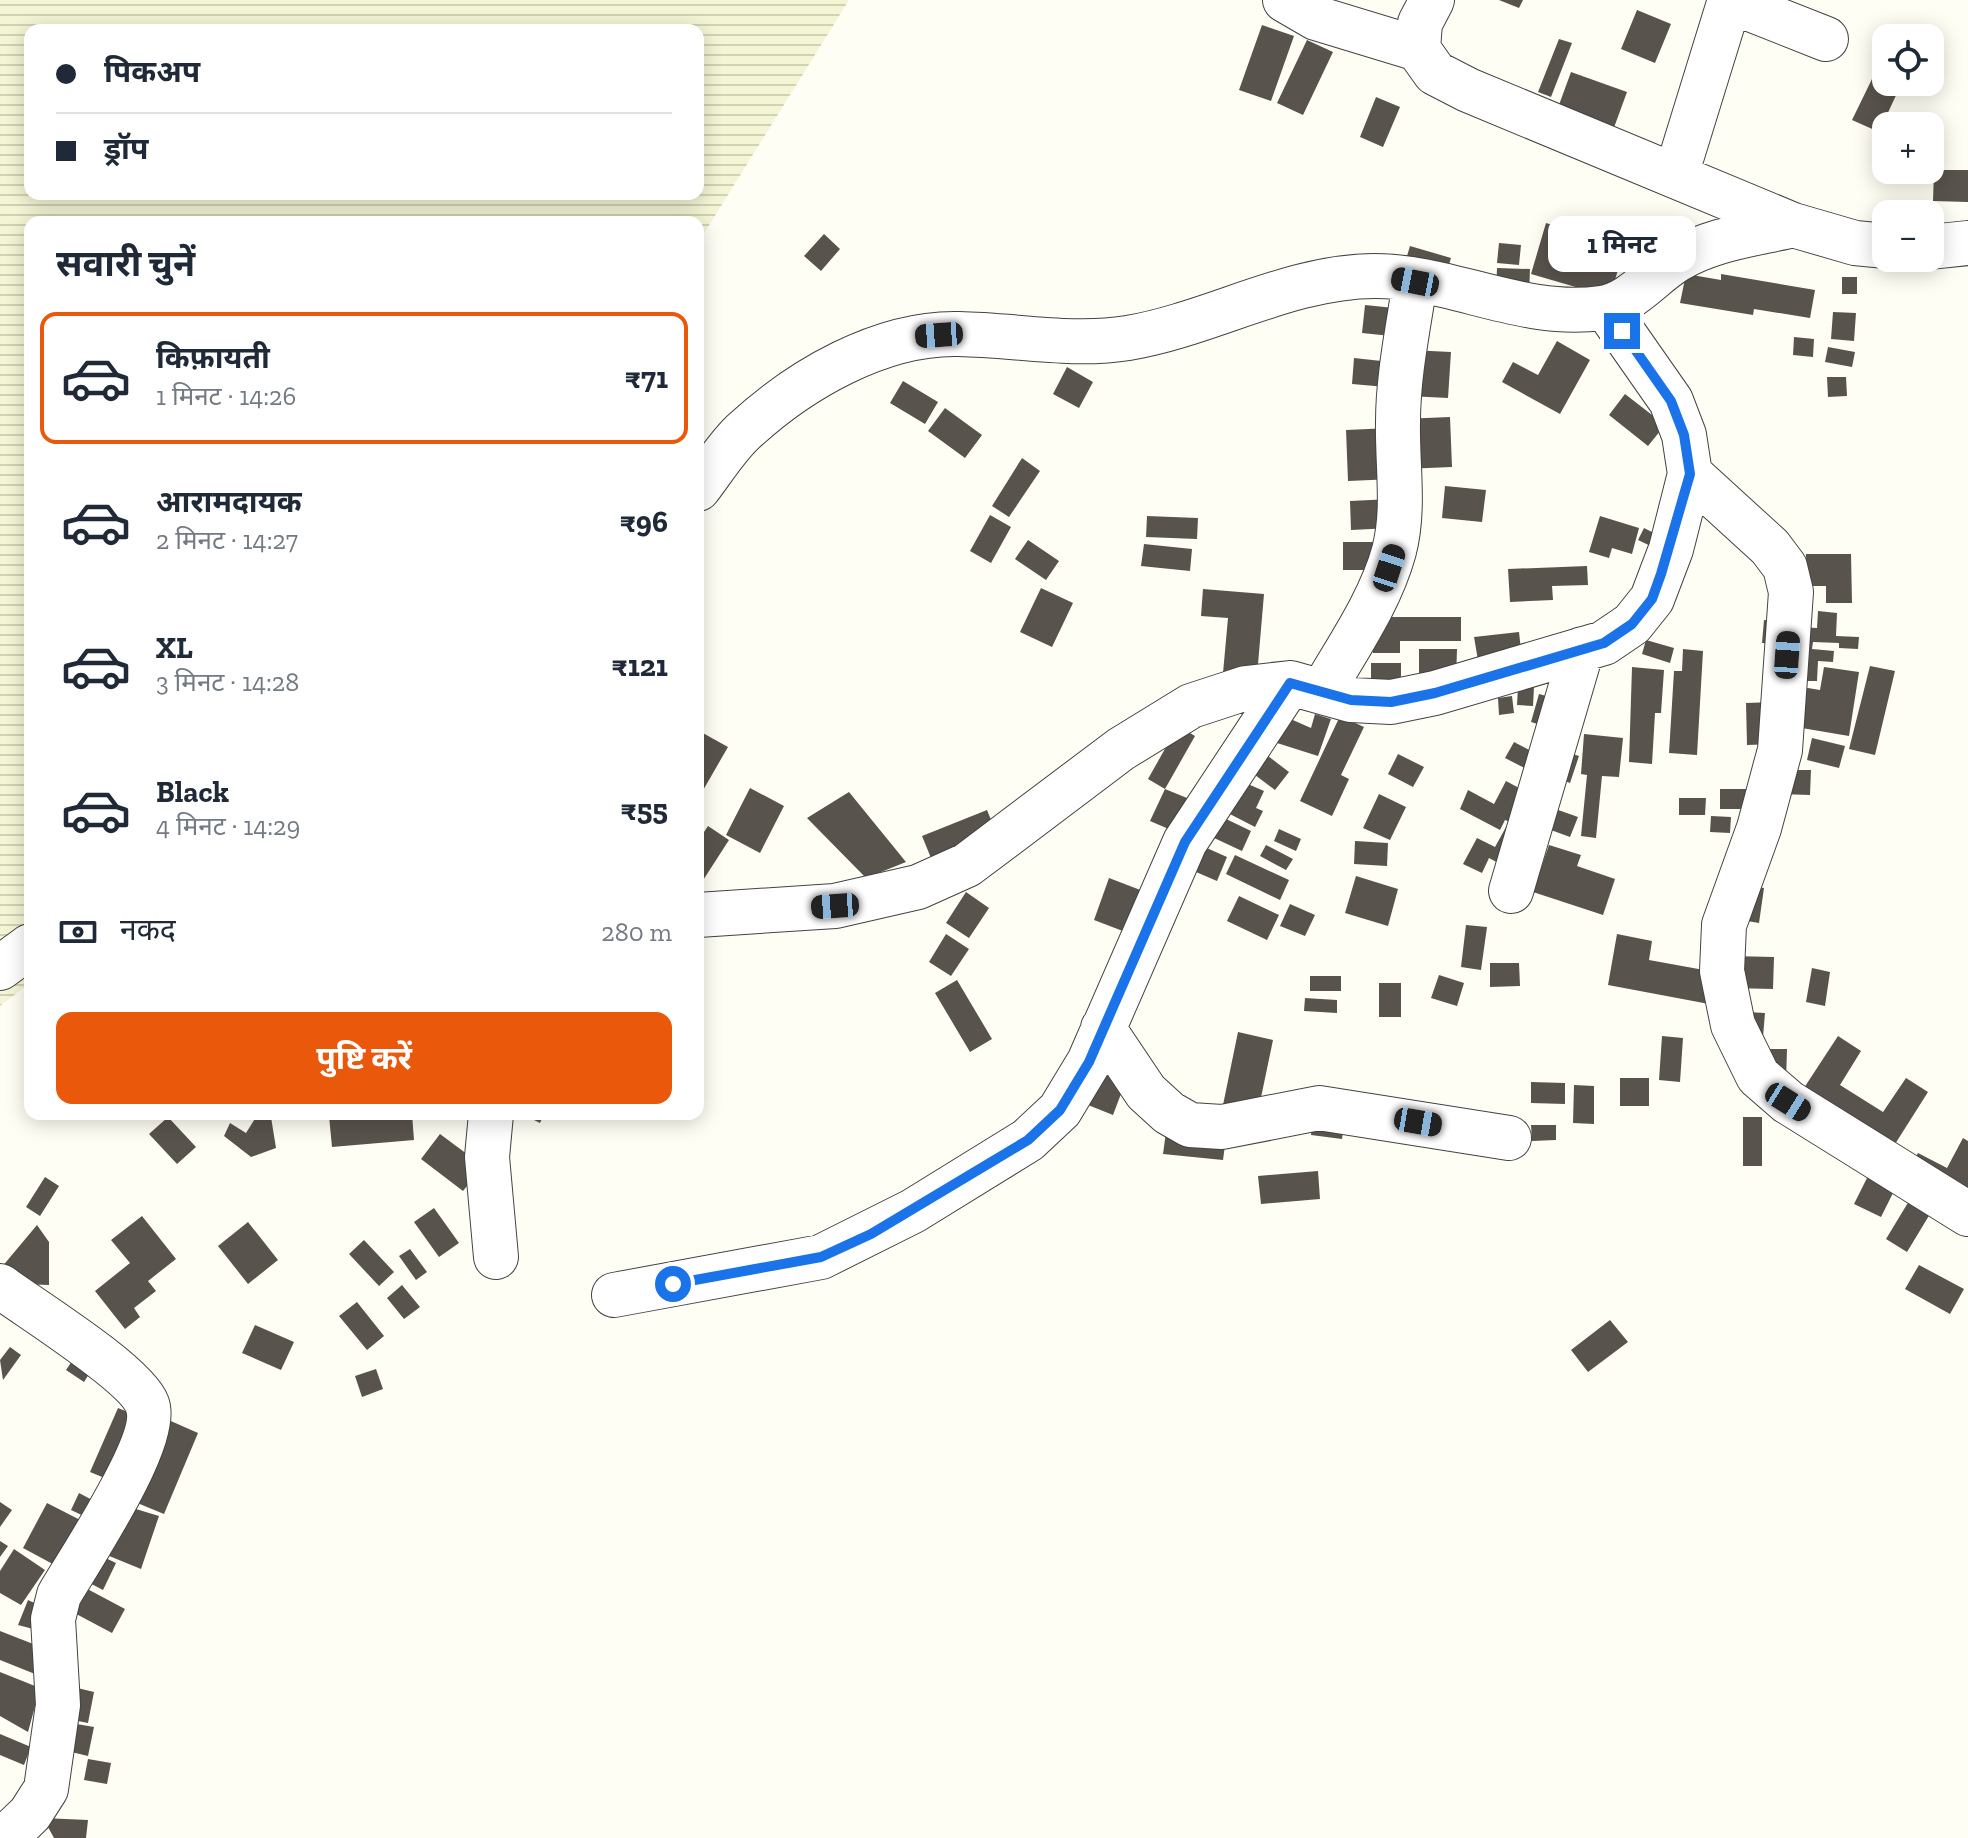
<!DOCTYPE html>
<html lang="hi">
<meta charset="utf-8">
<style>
:root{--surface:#fff;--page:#f6f6f7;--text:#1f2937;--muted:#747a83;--line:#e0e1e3;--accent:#ea580c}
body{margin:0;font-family:"Zilla Slab","Noto Sans Devanagari",serif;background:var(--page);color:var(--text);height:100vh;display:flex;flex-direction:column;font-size:30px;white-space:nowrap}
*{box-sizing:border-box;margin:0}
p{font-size:26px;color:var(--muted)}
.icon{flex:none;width:44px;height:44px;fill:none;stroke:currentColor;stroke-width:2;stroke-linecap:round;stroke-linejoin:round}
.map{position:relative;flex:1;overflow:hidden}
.details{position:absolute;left:24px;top:216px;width:680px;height:904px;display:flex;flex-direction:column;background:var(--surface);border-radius:16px;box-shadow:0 4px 20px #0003}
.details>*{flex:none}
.banner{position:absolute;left:24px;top:24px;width:680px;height:176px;border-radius:16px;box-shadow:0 4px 20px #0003;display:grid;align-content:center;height:176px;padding:0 32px;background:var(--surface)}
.buttons{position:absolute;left:1872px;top:24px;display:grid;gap:16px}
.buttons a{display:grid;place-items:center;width:72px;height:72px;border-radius:16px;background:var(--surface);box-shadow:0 4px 20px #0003;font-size:40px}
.end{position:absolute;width:36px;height:36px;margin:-18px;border:10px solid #1a73e8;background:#fff;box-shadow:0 0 0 4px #fff}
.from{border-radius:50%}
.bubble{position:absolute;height:56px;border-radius:16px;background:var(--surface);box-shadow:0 4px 20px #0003;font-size:26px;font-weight:700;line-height:56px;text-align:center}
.car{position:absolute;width:24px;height:48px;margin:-24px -12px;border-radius:10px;box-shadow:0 0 6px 2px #0007;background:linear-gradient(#222 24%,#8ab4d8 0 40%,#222 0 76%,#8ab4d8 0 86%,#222 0)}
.banner b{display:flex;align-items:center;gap:28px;height:76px;font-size:30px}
.banner b+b{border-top:2px solid var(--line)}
.banner i{width:20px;height:20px;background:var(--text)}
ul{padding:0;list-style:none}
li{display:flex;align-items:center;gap:24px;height:132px;margin:0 16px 12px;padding:0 16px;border:4px solid transparent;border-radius:16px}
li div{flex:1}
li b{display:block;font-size:30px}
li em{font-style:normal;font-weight:700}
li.current{border-color:var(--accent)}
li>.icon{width:72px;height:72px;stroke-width:1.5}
h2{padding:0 32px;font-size:36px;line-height:96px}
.pay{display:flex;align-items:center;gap:20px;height:88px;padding:0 32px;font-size:30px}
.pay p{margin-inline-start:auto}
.button{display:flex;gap:16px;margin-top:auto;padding:16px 32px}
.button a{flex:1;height:92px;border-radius:16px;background:var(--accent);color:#fff;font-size:32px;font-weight:700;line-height:92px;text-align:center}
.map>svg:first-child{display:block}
.farmland{fill:url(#farmland-rules);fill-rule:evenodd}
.building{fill:#59534d}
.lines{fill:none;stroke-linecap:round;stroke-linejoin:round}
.minor-casing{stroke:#434343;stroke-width:46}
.minor{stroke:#fff;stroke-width:44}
.route{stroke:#1a73e8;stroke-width:10}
</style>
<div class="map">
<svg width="1968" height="1838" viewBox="0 0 1968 1838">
<defs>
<pattern id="farmland-rules" width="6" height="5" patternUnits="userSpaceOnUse" patternTransform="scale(2)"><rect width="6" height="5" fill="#f4f5d4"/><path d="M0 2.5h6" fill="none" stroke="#d0d1b5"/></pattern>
</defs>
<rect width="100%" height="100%" fill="#fffef4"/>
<path class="farmland" d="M 0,0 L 849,0 L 698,243 L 698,222 L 30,222 L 30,983 L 0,1006 ZM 30,30 L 698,30 L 698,194 L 30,194 Z"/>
<path class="building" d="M 1499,0 L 1523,0 L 1519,8 Z
M 1637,10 L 1671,24 L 1655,63 L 1621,49 Z
M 1262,25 L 1294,36 L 1271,101 L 1239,90 Z
M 1559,39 L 1572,43 L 1551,97 L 1538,92 Z
M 1307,40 L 1333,52 L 1303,115 L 1277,103 Z
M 1571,72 L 1627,92 L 1608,144 L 1552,124 Z
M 1872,79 L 1898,91 L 1879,132 L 1852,120 Z
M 1376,97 L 1400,107 L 1383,147 L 1360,137 Z
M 1934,170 L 1968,170 L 1968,202 L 1933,201 Z
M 1546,223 L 1625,246 L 1610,297 L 1531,274 Z
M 824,234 L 840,249 L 821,271 L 804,256 Z
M 1499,243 L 1521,245 L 1519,265 L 1497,263 Z
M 1410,246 L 1451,258 L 1445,278 L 1404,266 Z
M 1497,268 L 1530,269 L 1529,295 L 1496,294 Z
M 1686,274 L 1721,280 L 1721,274 L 1815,290 L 1810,318 L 1754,309 L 1753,315 L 1680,303 Z
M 1842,277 L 1857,277 L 1857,294 L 1842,294 Z
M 1365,305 L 1404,309 L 1401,337 L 1362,333 Z
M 1833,312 L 1856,313 L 1854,341 L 1831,339 Z
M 1794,337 L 1814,339 L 1813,357 L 1793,355 Z
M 1557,341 L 1590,360 L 1560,414 L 1502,382 L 1513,362 L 1538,375 Z
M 1828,347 L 1855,352 L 1852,367 L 1825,362 Z
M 1410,350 L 1451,352 L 1448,398 L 1408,396 Z
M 1354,358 L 1400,363 L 1397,388 L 1352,384 Z
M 1067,367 L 1093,382 L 1079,408 L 1053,394 Z
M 1827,377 L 1846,377 L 1847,396 L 1828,397 Z
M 903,381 L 938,402 L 925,424 L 890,403 Z
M 1625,394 L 1665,425 L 1648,446 L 1609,415 Z
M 945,408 L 982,435 L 965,458 L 928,431 Z
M 1450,417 L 1452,467 L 1404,469 L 1402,419 Z
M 1391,428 L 1394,479 L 1348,481 L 1346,430 Z
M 1022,458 L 1040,471 L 1009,517 L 992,506 Z
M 1445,486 L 1486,490 L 1482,522 L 1442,518 Z
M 1391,499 L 1392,528 L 1351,530 L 1350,501 Z
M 990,515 L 1011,527 L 991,563 L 970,551 Z
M 1147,516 L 1198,518 L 1197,539 L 1146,537 Z
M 1600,516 L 1639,528 L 1632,554 L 1612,548 L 1609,558 L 1589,552 Z
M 1644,528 L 1662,537 L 1657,549 L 1638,540 Z
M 1028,540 L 1059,561 L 1046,580 L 1015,559 Z
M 1343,542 L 1382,542 L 1382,570 L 1343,570 Z
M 1144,544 L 1192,549 L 1190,571 L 1141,566 Z
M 1806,554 L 1851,554 L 1852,603 L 1826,603 L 1826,586 L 1806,586 Z
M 1587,566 L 1588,585 L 1552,586 L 1553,600 L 1510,602 L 1508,569 Z
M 1041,588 L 1073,603 L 1052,647 L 1020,632 Z
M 1203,589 L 1264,594 L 1257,676 L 1223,673 L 1228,618 L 1201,616 Z
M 1818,611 L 1837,613 L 1836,636 L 1859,637 L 1858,649 L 1839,648 L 1839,643 L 1813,642 L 1812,649 L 1834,651 L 1833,662 L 1818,661 L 1817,681 L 1807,681 L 1807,676 L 1788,675 L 1799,627 L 1817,628 Z
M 1373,617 L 1461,617 L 1461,641 L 1400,641 L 1400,653 L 1373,653 Z
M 1764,620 L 1784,622 L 1782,644 L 1762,643 Z
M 1519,632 L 1522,659 L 1479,666 L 1474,637 Z
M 1646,640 L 1674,648 L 1670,663 L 1642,654 Z
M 1419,649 L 1457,649 L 1456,681 L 1419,681 Z
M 1683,649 L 1703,651 L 1697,755 L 1669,753 L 1674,671 L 1682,671 Z
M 1371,663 L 1401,663 L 1401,699 L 1371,698 Z
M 1870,666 L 1895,671 L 1875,755 L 1849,749 Z
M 1632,667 L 1664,670 L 1661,713 L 1655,713 L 1652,764 L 1629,762 Z
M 1824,667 L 1859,672 L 1849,736 L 1784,725 L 1790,685 L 1820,690 Z
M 1518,686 L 1534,687 L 1533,706 L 1517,705 Z
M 1539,694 L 1565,701 L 1557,730 L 1531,722 Z
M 1512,696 L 1514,713 L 1499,715 L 1498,698 Z
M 1774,702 L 1775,744 L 1747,745 L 1746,703 Z
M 1315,714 L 1331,719 L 1318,756 L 1277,743 L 1286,717 L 1311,728 Z
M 1340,716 L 1364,727 L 1341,775 L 1349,779 L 1332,816 L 1300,801 Z
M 1170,721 L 1195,736 L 1165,789 L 1148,779 L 1166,747 L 1158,743 Z
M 701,732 L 728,747 L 698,799 L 698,737 Z
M 1584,734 L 1623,738 L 1619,777 L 1602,776 L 1596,838 L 1581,836 L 1587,775 L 1581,774 Z
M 1812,738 L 1845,746 L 1839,768 L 1807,760 Z
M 1514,742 L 1547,759 L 1538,775 L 1505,758 Z
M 1563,751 L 1579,756 L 1570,783 L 1555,777 Z
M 1398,754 L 1424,767 L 1413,787 L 1388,774 Z
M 1268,756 L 1289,772 L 1275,790 L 1255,775 Z
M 1780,770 L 1811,770 L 1810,795 L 1779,794 Z
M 1241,781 L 1264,791 L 1256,808 L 1263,811 L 1255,827 L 1226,812 Z
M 1506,781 L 1530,794 L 1515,824 L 1505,820 L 1500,830 L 1460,809 L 1468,790 L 1494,804 Z
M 750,788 L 784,806 L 760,853 L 726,835 Z
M 1165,789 L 1187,798 L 1171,830 L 1150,821 Z
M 1720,789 L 1760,789 L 1740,838 L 1741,809 L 1720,809 Z
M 849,792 L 906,862 L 866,878 L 807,818 Z
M 1379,794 L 1406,807 L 1390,840 L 1363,828 Z
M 1679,798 L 1706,798 L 1705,815 L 1679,815 Z
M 1547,806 L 1578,817 L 1570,837 L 1540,826 Z
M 987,810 L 996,832 L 931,858 L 922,836 Z
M 1711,816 L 1731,817 L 1730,833 L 1710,832 Z
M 1222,817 L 1251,831 L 1242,851 L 1212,837 Z
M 708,826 L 729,840 L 698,888 L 698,841 Z
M 1506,827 L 1519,834 L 1502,865 L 1489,858 L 1482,873 L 1463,864 L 1477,838 L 1495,847 Z
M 1279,829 L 1301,839 L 1296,851 L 1274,841 Z
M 1355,841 L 1388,843 L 1387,866 L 1354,864 Z
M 1200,845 L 1227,857 L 1217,881 L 1189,869 Z
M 1266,845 L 1293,859 L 1286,870 L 1260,856 Z
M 1549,845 L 1581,855 L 1577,866 L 1615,879 L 1603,915 L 1533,892 Z
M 1235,855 L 1289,880 L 1280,900 L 1226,874 Z
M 1356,876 L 1398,889 L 1388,926 L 1345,913 Z
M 1109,878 L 1156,896 L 1141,938 L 1094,920 Z
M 1741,885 L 1764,888 L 1759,923 L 1736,919 Z
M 966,892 L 989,908 L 969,938 L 946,923 Z
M 1239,896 L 1279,915 L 1267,940 L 1227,921 Z
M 1290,904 L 1315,915 L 1305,936 L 1280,926 Z
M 1466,925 L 1487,927 L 1481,970 L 1461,967 Z
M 946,934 L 969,949 L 951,976 L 929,962 Z
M 1617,934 L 1652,941 L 1649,960 L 1715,972 L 1709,1004 L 1608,985 Z
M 1731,956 L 1774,957 L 1773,989 L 1731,988 Z
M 1490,963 L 1519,963 L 1520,986 L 1490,987 Z
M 1812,968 L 1830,972 L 1825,1006 L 1806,1002 Z
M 1439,975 L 1464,983 L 1457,1006 L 1431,998 Z
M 1310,976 L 1341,976 L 1341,991 L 1310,991 Z
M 957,980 L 992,1039 L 970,1052 L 935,993 Z
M 1379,983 L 1401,983 L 1401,1017 L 1379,1017 Z
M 1305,998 L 1337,1000 L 1337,1013 L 1304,1011 Z
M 1747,1012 L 1765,1013 L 1762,1049 Z
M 1238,1032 L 1273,1040 L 1258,1112 L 1223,1105 Z
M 1662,1036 L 1683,1038 L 1680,1082 L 1659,1080 Z
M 1838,1036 L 1861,1051 L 1840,1085 L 1883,1112 L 1906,1078 L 1928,1092 L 1890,1152 L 1800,1094 Z
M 1762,1049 L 1787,1049 L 1786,1082 Z
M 1097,1066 L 1127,1078 L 1113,1115 L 1083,1103 Z
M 1620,1078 L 1649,1078 L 1649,1106 L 1620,1106 Z
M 1531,1082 L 1565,1083 L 1565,1104 L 1531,1103 Z
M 1574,1085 L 1594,1086 L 1594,1124 L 1573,1123 Z
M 353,1114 L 412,1114 L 414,1140 L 332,1147 L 329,1116 Z
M 522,1114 L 544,1114 L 540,1123 Z
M 168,1117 L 196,1147 L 177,1164 L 149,1134 Z
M 256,1117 L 271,1117 L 276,1148 L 251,1157 L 224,1136 L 230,1123 L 246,1133 Z
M 1743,1117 L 1762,1117 L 1762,1166 L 1743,1166 Z
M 1313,1119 L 1344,1123 L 1342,1139 L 1311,1135 Z
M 1531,1125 L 1556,1125 L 1556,1140 L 1532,1141 Z
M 1166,1132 L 1226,1138 L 1223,1160 L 1163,1154 Z
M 440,1134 L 483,1166 L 463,1191 L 421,1159 Z
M 1963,1138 L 1968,1141 L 1968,1201 L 1908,1170 L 1918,1153 L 1947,1168 Z
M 1872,1168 L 1899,1181 L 1881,1217 L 1854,1204 Z
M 1318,1171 L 1320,1199 L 1261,1204 L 1258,1176 Z
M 45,1177 L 59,1186 L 40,1216 L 26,1207 Z
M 1909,1201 L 1930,1214 L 1907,1252 L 1886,1239 Z
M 434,1208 L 459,1243 L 439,1257 L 414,1222 Z
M 142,1216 L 176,1259 L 148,1281 L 156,1291 L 134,1308 L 140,1317 L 125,1329 L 95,1291 L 130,1263 L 111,1240 Z
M 248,1222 L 278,1260 L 248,1284 L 218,1246 Z
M 37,1225 L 49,1242 L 49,1285 L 21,1284 L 1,1268 Z
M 364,1240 L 394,1272 L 379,1286 L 349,1254 Z
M 410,1249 L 427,1272 L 416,1280 L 399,1256 Z
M 1919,1265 L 1964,1289 L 1950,1314 L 1905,1289 Z
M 402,1285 L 420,1307 L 404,1319 L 387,1298 Z
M 357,1302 L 384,1336 L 367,1350 L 339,1316 Z
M 1610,1320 L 1628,1342 L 1588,1372 L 1571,1350 Z
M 255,1325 L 294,1342 L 281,1370 L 242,1353 Z
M 10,1347 L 21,1355 L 3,1380 L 0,1360 Z
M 78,1352 L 96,1363 L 84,1382 L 66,1370 Z
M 376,1369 L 383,1389 L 362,1397 L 355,1376 Z
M 118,1408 L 140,1417 L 112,1481 L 90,1472 Z
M 164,1418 L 198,1433 L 164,1514 L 130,1500 Z
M 79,1493 L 98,1503 L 90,1519 L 71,1510 Z
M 0,1502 L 12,1510 L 0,1527 Z
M 47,1503 L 86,1523 L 62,1569 L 23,1548 Z
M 116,1503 L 159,1516 L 141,1569 L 97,1551 Z
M 0,1541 L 8,1546 L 0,1557 Z
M 14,1549 L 45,1570 L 21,1605 L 0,1593 L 0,1571 Z
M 91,1551 L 116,1563 L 103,1590 L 78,1577 Z
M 78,1584 L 125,1609 L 112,1633 L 65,1608 Z
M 28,1600 L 45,1608 L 37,1630 L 18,1625 Z
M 0,1631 L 46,1649 L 35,1674 L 0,1660 Z
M 0,1672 L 40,1688 L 28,1732 L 0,1716 Z
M 69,1686 L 94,1692 L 88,1723 L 63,1718 Z
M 65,1722 L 94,1727 L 88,1756 L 59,1749 Z
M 0,1734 L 31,1747 L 24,1765 L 0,1755 Z
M 88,1759 L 111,1763 L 107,1784 L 84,1780 Z
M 43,1818 L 88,1820 L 86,1838 L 54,1838 Z"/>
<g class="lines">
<defs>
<path id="minor" d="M 1285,0 L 1316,18 L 1418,49
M 1432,0 L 1420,23 L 1418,49 L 1435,73 L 1468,90 L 1793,225 L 1855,243 L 1886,246
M 1730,1 L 1826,39
M 1676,175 L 1730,0
M 1930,247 L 1968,243
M 1690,474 L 1770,547 L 1785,567 L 1791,592 L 1780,750 L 1759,828 L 1724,925 L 1722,971 L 1733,1025 L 1758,1076 L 1788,1102 L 1968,1214
M 698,489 C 712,471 726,448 743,432 C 799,380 881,332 959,334 C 1015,335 1073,347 1128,338 C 1211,324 1290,276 1375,276 C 1451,276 1523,319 1601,308 C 1631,304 1652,275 1677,260 C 1711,239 1755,234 1793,225
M 1322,692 C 1348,647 1380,602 1394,551 C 1405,509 1397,465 1398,422 C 1398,376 1408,329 1415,282
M 1511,891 L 1582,649
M 698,915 L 835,906 L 918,887 L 967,865 L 1121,749 L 1191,706 L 1246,688 L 1290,683 L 1351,700 L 1391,702 L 1435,693 L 1604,643 L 1632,624 L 1652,599 L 1671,549 L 1690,474 L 1684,435 L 1671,401 L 1606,308
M 0,968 L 30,946
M 1103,1028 L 1146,1092 L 1169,1113 L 1190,1125 L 1222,1127 L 1319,1108 L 1509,1138
M 491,1114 L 487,1157 L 496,1257
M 0,1286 C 31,1309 135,1373 147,1404 C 161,1439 80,1559 59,1595 L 53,1619 L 58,1705 L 46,1789 L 30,1814 L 5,1838
M 614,1295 L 821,1257 L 913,1211 L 1028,1140 L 1060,1110 L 1089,1062 L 1185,842 L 1290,683"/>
</defs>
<use href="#minor" class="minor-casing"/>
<use href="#minor" class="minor"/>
</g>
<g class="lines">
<path class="route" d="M 673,1284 L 821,1257 L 871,1234 L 1028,1140 L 1060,1110 L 1089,1062 L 1185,842 L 1290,683 L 1351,700 L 1391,702 L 1435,693 L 1604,643 L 1632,624 L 1652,599 L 1661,574 L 1690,474 L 1684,435 L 1671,401 L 1622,331"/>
</g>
</svg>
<div class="buttons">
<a><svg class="icon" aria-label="locate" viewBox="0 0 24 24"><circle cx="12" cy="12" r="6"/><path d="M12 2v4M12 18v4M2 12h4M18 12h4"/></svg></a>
<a>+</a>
<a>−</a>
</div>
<i class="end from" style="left:673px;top:1284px"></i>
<i class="end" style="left:1622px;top:331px"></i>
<div class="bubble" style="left:1548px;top:216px;width:148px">1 मिनट</div>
<i class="car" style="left:1415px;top:282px;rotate:281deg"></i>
<i class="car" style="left:939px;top:335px;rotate:266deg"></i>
<i class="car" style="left:1389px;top:568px;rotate:18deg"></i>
<i class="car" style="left:1787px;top:655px;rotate:4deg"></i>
<i class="car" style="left:835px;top:906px;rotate:266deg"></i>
<i class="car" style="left:1788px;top:1102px;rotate:122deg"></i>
<i class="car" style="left:1418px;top:1122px;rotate:100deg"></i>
<div class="banner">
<b><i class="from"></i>पिकअप</b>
<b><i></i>ड्रॉप</b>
</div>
<section class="details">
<h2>सवारी चुनें</h2>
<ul>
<li class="current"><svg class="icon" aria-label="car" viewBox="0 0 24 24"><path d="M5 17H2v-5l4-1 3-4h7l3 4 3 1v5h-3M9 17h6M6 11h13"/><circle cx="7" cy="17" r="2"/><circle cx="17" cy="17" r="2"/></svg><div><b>किफ़ायती</b><p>1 मिनट · 14:26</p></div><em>₹71</em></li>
<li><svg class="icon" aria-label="car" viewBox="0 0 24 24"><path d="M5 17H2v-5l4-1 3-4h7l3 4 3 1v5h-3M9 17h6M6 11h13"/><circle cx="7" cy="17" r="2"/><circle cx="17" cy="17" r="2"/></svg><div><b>आरामदायक</b><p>2 मिनट · 14:27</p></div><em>₹96</em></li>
<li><svg class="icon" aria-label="car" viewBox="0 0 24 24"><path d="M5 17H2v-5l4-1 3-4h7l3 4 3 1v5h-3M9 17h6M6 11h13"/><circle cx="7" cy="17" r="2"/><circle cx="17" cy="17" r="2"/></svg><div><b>XL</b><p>3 मिनट · 14:28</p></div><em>₹121</em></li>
<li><svg class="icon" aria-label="car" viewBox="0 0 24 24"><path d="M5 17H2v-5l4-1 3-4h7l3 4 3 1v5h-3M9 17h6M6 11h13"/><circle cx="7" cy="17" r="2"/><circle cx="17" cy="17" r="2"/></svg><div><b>Black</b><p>4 मिनट · 14:29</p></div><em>₹55</em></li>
</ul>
<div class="pay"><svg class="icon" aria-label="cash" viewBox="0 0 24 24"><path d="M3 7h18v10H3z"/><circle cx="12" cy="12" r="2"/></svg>नकद<p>280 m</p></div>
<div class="button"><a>पुष्टि करें</a></div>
</section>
</div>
